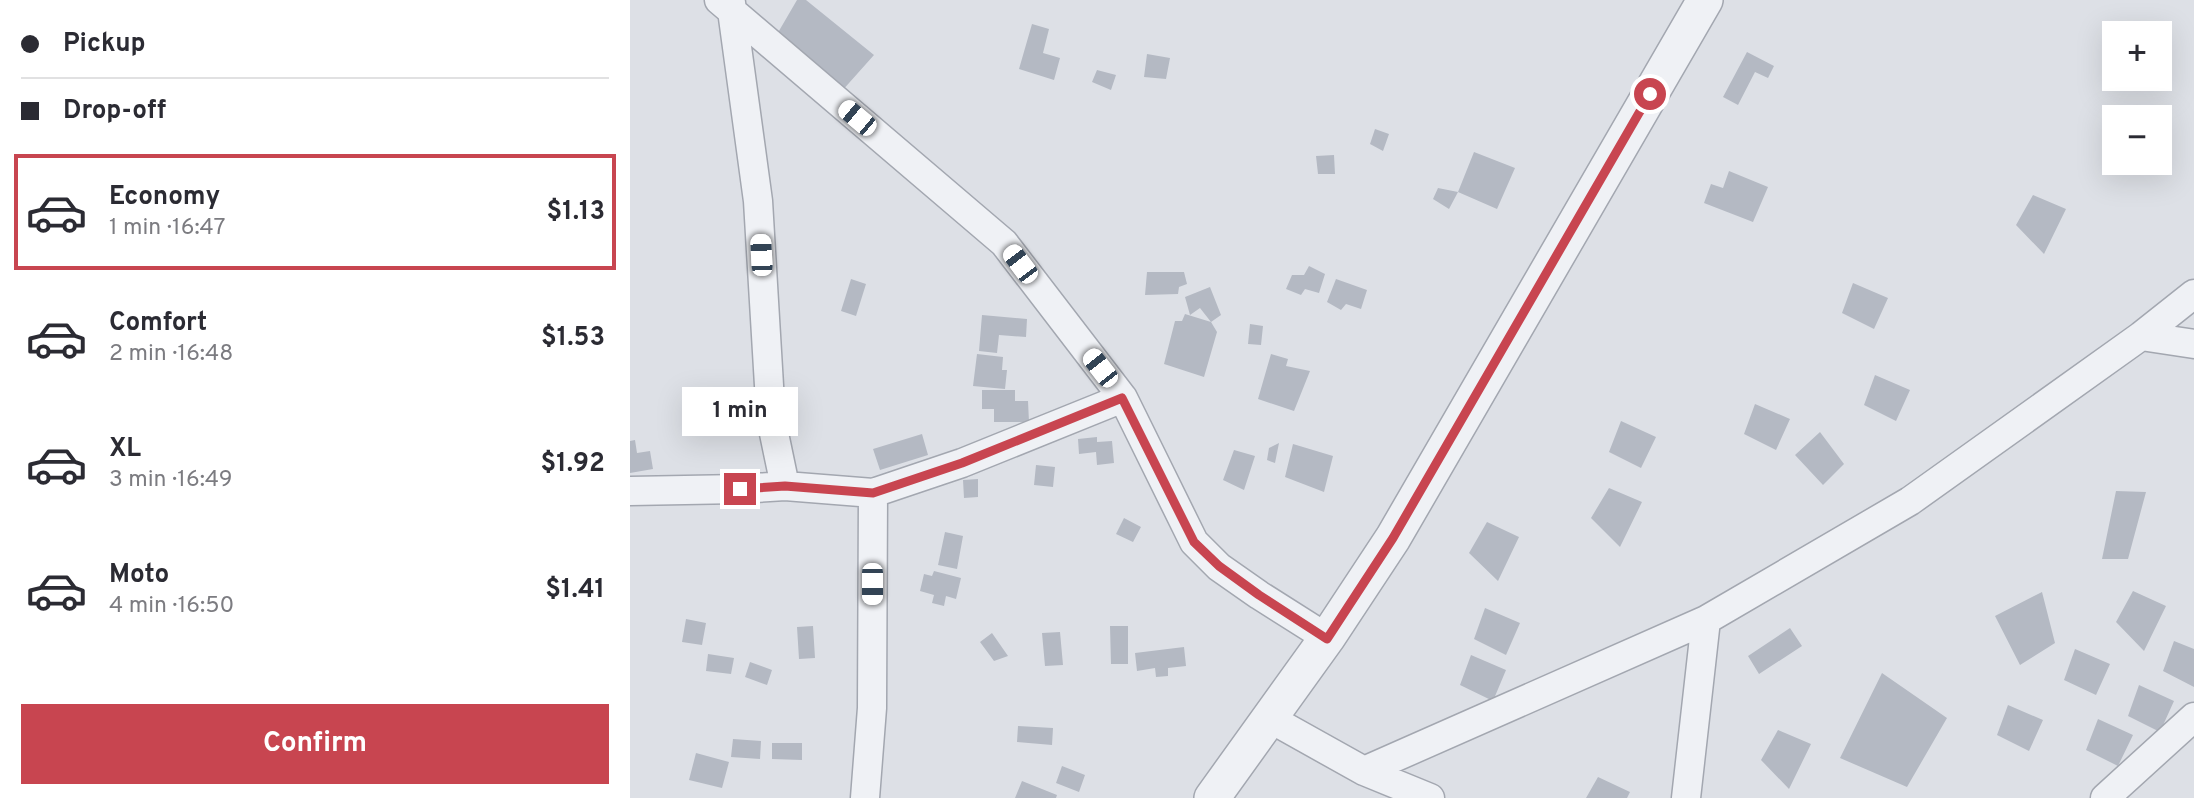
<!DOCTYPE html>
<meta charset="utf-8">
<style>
:root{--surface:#fff;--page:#f7f7f7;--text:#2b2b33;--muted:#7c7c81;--line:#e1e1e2;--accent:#c84550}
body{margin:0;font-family:Overpass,sans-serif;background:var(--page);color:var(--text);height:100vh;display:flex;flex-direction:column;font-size:26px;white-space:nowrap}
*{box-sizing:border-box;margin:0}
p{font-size:23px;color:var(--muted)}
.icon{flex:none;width:38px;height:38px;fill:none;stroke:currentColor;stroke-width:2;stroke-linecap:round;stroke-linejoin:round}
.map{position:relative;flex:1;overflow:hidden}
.sheet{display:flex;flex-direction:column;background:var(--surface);width:630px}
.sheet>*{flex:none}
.guide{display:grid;align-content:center;height:154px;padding:0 21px;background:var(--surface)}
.fabs{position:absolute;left:1472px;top:21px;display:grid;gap:14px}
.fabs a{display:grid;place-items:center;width:70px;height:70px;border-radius:0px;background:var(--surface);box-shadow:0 7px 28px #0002;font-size:35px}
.end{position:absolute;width:32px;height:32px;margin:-16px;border:9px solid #c84550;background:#fff;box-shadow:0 0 0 4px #fff}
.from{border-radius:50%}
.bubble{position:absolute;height:49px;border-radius:0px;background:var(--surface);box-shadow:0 7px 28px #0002;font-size:23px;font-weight:700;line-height:49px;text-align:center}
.car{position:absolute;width:21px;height:42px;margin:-21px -10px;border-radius:9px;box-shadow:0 0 5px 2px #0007;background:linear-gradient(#fff 24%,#345 0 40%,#fff 0 76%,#345 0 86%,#fff 0)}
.guide b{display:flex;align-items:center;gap:24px;height:66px;font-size:26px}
.guide b+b{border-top:2px solid var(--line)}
.guide i{width:18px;height:18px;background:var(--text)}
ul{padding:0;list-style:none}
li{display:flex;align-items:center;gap:21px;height:116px;margin:0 14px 10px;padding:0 7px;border:4px solid transparent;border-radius:0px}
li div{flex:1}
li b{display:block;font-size:26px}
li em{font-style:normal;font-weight:700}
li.active{border-color:var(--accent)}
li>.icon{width:63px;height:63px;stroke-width:1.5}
.action{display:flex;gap:14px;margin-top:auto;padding:14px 21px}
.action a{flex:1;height:80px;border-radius:0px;background:var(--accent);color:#fff;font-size:28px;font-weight:700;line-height:80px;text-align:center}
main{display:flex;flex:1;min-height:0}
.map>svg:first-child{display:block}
.building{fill:#b4b9c3}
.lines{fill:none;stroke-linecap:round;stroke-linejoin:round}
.minor-casing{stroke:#a3a7b0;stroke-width:31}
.tertiary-casing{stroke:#a3a7b0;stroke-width:38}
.minor{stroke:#eff1f5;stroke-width:28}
.tertiary{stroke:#eff1f5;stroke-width:35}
.route{stroke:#c84550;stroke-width:9}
</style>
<main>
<section class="sheet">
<div class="guide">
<b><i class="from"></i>Pickup</b>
<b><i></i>Drop-off</b>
</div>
<ul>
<li class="active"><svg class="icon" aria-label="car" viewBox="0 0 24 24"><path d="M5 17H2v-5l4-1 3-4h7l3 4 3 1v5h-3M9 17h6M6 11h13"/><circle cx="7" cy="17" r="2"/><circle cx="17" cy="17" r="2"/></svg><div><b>Economy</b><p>1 min · 16:47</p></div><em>$1.13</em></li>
<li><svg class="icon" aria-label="car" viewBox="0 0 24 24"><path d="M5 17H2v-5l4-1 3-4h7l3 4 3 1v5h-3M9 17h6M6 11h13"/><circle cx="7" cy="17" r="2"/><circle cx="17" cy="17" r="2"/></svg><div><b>Comfort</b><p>2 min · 16:48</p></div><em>$1.53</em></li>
<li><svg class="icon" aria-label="car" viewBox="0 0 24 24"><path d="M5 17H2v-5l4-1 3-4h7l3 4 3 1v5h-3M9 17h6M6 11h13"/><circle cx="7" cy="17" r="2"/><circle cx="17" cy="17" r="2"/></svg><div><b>XL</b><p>3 min · 16:49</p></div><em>$1.92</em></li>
<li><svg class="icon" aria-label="car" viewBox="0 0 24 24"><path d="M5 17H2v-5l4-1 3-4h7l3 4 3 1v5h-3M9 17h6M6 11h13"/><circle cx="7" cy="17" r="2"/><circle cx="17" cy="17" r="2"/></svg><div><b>Moto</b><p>4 min · 16:50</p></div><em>$1.41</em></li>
</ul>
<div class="action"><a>Confirm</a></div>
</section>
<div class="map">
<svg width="1564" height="798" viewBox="0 0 1564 798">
<rect width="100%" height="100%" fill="#dde0e6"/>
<path class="building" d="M 167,0 L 176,0 L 244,55 L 211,92 L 146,36 Z
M 402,24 L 419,29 L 413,53 L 430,58 L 424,80 L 389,69 Z
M 1117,52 L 1144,66 L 1138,78 L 1125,72 L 1108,105 L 1093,97 Z
M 517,54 L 540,58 L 536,79 L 514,77 Z
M 467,70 L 486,75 L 481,90 L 462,82 Z
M 745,129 L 759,134 L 753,151 L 740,144 Z
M 844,152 L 885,168 L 867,209 L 828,192 Z
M 704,155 L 705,174 L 688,174 L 686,156 Z
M 1099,171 L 1138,187 L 1123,222 L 1074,203 L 1081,184 L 1093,188 Z
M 808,188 L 828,192 L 819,209 L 803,199 Z
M 1403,195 L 1436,209 L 1414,254 L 1386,225 Z
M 679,266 L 695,274 L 689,293 L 675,289 L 671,295 L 656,289 L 662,275 L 674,275 Z
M 517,272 L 554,272 L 557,284 L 549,287 L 548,294 L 515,295 Z
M 221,279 L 236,284 L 226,316 L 211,311 Z
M 706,279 L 737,290 L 731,309 L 716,304 L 711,310 L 697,302 Z
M 1223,283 L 1258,298 L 1244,329 L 1212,313 Z
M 580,287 L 591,315 L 581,322 L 587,332 L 574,377 L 534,364 L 545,321 L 552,321 L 555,314 L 581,322 L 570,308 L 560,315 L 555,297 Z
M 352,315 L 397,319 L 396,337 L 369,335 L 367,353 L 349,351 Z
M 620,324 L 633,326 L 631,345 L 618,344 Z
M 347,354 L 373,357 L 372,370 L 377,370 L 375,389 L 343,386 Z
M 641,354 L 658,359 L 656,366 L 680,371 L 664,411 L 628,399 Z
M 1245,375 L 1280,390 L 1266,421 L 1234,405 Z
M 352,390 L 385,390 L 385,401 L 398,401 L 399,422 L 364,422 L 364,409 L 352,409 Z
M 1125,404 L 1160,419 L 1146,450 L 1114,434 Z
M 991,421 L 1026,437 L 1011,468 L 979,452 Z
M 1190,432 L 1214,464 L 1193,485 L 1165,455 Z
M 292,434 L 298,455 L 250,470 L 243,449 Z
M 467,437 L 467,442 L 482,441 L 484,463 L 467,465 L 466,452 L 449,454 L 448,439 Z
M 5,440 L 7,453 L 20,451 L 23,469 L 0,473 L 0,441 Z
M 649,443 L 645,463 L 637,460 L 639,448 Z
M 663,444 L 703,456 L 694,492 L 655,477 Z
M 604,450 L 625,456 L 614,490 L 593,480 Z
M 406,465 L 425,467 L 423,487 L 404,485 Z
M 348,479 L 348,497 L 334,498 L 333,480 Z
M 979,488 L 1012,502 L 990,547 L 961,518 Z
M 1486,491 L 1516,492 L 1498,559 L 1472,559 Z
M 494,518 L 511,527 L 503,542 L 486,534 Z
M 857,522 L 889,537 L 868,581 L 839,553 Z
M 315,532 L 333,536 L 327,569 L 308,565 Z
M 304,571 L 331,578 L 326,599 L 316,596 L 314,606 L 302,603 L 304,595 L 290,591 L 294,574 L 302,576 Z
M 1503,591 L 1536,606 L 1514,651 L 1486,622 Z
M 1412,592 L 1425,643 L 1390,665 L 1365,616 Z
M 855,608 L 890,623 L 876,655 L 844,639 Z
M 56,619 L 76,623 L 72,645 L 52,642 Z
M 183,626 L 185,658 L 169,659 L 167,627 Z
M 480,626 L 498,626 L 498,664 L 481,664 Z
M 1160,628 L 1172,646 L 1129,674 L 1118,656 Z
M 430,632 L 433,665 L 415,666 L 412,633 Z
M 362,633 L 378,656 L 364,661 L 350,642 Z
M 1544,641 L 1564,649 L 1564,687 L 1533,671 Z
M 554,647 L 556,666 L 538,668 L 538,676 L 526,677 L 525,668 L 507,671 L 505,653 Z
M 1445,649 L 1480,664 L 1466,695 L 1434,680 Z
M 78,654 L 104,658 L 101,674 L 76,671 Z
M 841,655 L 876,670 L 863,701 L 830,685 Z
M 120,662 L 142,670 L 137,685 L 115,677 Z
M 1252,673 L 1317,718 L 1277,787 L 1210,758 Z
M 1509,685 L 1544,701 L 1530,732 L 1498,716 Z
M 1378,705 L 1413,720 L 1399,751 L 1367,735 Z
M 1468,719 L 1503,735 L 1488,766 L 1456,750 Z
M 388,726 L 423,728 L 422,745 L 387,742 Z
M 1148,730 L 1181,744 L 1159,789 L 1131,760 Z
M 103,739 L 131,741 L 130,759 L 101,757 Z
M 142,743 L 172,743 L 172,760 L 142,759 Z
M 66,753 L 99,762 L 92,788 L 59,780 Z
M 432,766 L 455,775 L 449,792 L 426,783 Z
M 968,777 L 1000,792 L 997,798 L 956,798 Z
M 392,781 L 427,795 L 426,798 L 385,798 Z"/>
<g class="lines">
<defs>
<path id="minor" d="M 89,0 L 374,243 L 493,398 L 564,542 L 589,567 L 629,595 L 697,638
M 101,3 L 128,201 L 141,419 L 155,486
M 1511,336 L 1564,344
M 0,491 L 110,489 L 155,486 L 243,493 L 332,463 L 493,398
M 639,718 L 734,771 L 800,798
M 734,771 L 1076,620 L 1280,501 L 1511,336 L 1564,294
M 235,798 L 242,708 L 243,493
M 1056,798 L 1076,620
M 1475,798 L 1564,717"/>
<path id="tertiary" d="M 582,798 L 697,638 L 763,538 L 1075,0"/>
</defs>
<use href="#minor" class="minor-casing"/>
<use href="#tertiary" class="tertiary-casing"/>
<use href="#minor" class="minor"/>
<use href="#tertiary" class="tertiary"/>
</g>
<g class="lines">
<path class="route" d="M 110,489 L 155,486 L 243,493 L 332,463 L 492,398 L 564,542 L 589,566 L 629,595 L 697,639 L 763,538 L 1020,94"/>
</g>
</svg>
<div class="fabs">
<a>+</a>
<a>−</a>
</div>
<i class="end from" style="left:1020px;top:94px"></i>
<i class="end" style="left:110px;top:489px"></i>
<div class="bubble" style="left:52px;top:387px;width:116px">1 min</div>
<i class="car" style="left:227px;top:118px;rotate:310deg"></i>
<i class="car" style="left:131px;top:255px;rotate:357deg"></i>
<i class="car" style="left:390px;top:264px;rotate:323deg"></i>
<i class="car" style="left:470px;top:368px;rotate:322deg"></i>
<i class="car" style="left:242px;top:584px;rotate:180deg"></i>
</div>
</main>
